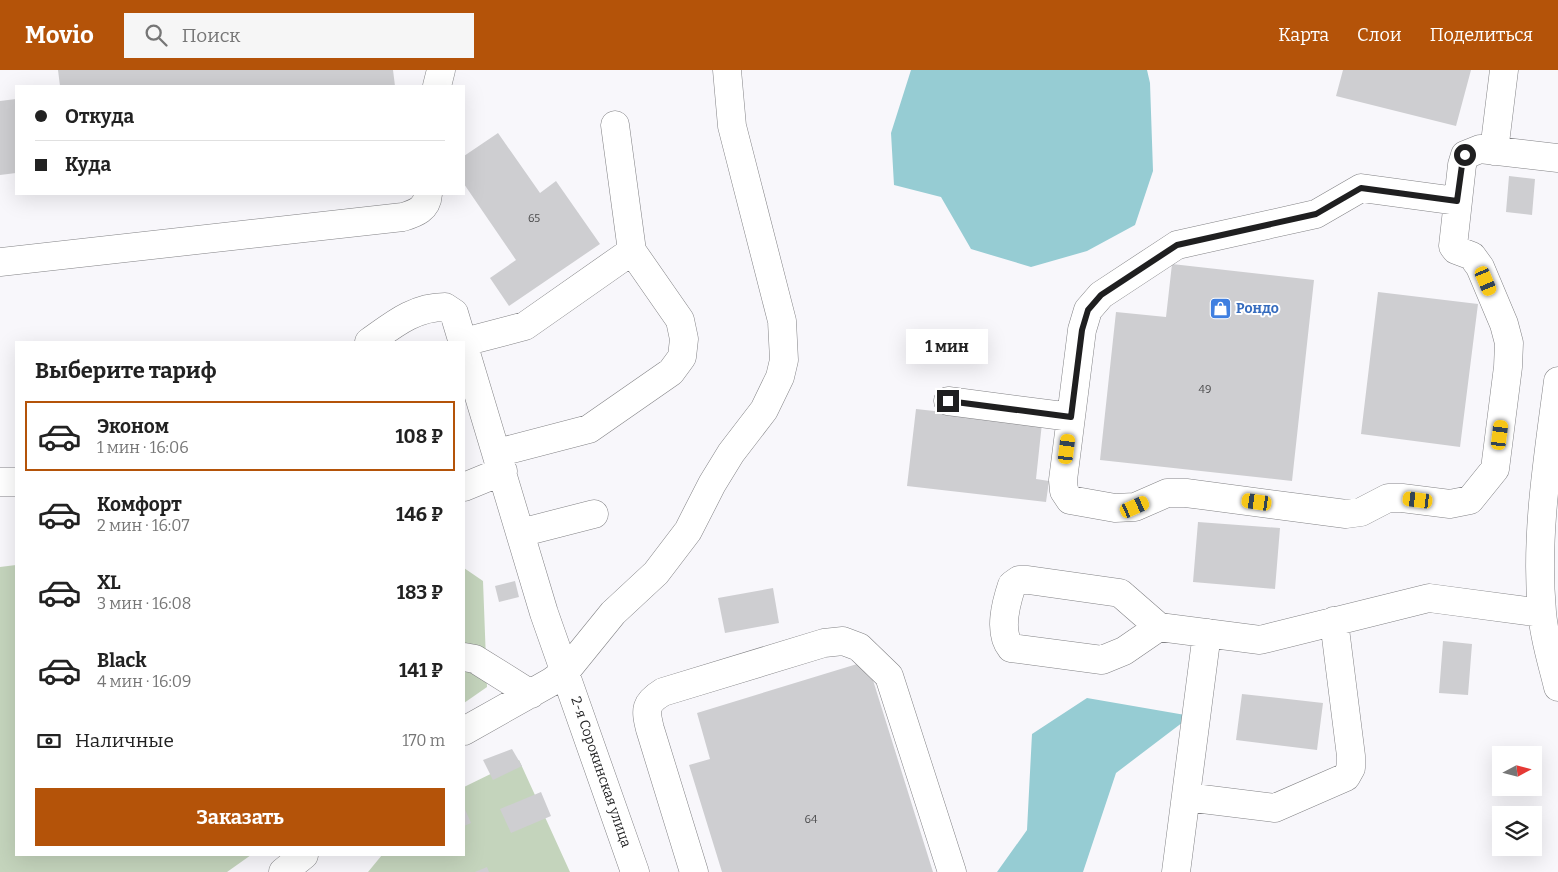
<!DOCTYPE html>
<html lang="ru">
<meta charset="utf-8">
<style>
:root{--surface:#fff;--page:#f6f6f6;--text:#222;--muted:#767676;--line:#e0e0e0;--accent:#b45309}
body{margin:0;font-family:Bitter,serif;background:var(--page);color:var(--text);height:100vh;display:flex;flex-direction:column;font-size:19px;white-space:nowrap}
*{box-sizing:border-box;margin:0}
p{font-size:16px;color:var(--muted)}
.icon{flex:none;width:28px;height:28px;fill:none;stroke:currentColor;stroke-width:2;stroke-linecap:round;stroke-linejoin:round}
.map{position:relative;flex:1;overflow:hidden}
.details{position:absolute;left:15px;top:271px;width:450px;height:515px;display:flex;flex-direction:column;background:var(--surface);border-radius:0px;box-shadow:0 5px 20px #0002}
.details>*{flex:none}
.guide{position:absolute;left:15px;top:15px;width:450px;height:110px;border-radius:0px;box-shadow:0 5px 20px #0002;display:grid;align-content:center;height:110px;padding:0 20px;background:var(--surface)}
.needle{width:32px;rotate:83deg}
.tools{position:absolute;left:1492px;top:676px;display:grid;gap:10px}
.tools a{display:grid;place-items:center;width:50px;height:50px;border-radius:0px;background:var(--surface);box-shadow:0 5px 20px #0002;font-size:25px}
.end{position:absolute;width:22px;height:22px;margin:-11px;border:6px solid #1f1f20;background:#fff;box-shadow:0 0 0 2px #fff}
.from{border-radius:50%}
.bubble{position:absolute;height:35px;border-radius:0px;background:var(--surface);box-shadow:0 5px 20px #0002;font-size:16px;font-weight:700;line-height:35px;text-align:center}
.car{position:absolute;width:15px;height:30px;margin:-15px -8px;border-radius:6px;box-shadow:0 0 4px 1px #0007;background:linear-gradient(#f5c518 24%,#345 0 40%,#f5c518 0 76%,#345 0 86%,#f5c518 0)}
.guide b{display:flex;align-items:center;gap:18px;height:48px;font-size:19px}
.guide b+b{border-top:1px solid var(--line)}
.guide i{width:12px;height:12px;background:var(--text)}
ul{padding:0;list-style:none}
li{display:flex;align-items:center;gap:15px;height:70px;margin:0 10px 8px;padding:0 10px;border:2px solid transparent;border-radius:0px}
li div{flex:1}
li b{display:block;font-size:19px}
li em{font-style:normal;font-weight:700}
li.current{border-color:var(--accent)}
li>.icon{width:45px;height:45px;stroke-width:1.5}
h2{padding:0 20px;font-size:22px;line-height:60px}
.pay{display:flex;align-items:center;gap:12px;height:55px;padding:0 20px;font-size:19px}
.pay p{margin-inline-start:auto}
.cta{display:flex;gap:10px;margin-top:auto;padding:10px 20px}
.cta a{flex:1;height:58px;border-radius:0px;background:var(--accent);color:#fff;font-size:20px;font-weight:700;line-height:58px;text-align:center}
header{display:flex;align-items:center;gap:30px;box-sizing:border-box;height:70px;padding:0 25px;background:var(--accent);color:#fff}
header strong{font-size:24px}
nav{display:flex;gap:28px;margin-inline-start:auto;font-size:18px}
.search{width:350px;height:45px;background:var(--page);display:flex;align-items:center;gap:12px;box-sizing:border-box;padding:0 18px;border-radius:0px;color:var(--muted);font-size:19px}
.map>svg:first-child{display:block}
.green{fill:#c4d4bc}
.water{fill:#96ccd3}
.building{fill:#ceced1}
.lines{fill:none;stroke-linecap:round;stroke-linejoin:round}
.minor-casing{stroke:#828285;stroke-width:29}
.minor{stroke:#fff;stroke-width:28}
.route{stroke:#1f1f20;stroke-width:6}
.labels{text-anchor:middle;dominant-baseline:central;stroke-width:4;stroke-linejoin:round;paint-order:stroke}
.number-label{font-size:11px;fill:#4b4b4c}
.shop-label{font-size:14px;font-weight:bold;fill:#366cbe;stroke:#fff;text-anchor:start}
.street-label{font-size:14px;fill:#1f1f20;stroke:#fff}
</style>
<header>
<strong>Movio</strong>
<div class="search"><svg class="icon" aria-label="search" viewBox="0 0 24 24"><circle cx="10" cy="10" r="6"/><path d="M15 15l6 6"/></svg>Поиск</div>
<nav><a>Карта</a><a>Слои</a><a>Поделиться</a></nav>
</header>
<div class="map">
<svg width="1558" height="802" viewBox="0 0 1558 802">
<rect width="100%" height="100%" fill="#f8f7fb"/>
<path class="green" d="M 16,495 L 16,785 L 251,785 L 227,802 L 0,802 L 0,497 Z
M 464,498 L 483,511 L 487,617 L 464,633 Z
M 519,690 L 570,802 L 368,802 L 382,785 L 464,785 L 464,717 Z"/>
<path class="water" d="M 911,0 L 1147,0 L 1150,13 L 1153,101 L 1135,155 L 1087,181 L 1031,197 L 971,179 L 941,127 L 894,115 L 891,63 Z
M 1087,628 L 1191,646 L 1116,703 L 1083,802 L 997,802 L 1027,760 L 1032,664 Z"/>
<path class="building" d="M 58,0 L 393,0 L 395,16 L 60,16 Z
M 1343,0 L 1471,0 L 1456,56 L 1336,26 Z
M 16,29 L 16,103 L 0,105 L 0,31 Z
M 498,63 L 540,123 L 556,111 L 600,174 L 509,236 L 490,208 L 516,190 L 464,114 L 464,86 Z
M 1509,106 L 1535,109 L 1532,145 L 1506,142 Z
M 1172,194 L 1314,210 L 1292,411 L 1100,390 L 1116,242 L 1166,247 Z
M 1378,222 L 1478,234 L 1460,377 L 1361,364 Z
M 916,339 L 1042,353 L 1036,409 L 1049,411 L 1046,432 L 907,416 Z
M 1198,452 L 1280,458 L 1275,519 L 1193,512 Z
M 515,511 L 519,527 L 499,532 L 495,516 Z
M 773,518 L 779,553 L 725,563 L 718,528 Z
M 1443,571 L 1472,574 L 1468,625 L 1439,623 Z
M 867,591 L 933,802 L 722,802 L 689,695 L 710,689 L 697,643 Z
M 1242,624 L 1323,633 L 1317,680 L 1236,670 Z
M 512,679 L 522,696 L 493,710 L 483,690 Z
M 541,722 L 551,746 L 511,763 L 500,739 Z
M 464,737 L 471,753 L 464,756 Z
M 487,797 L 489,802 L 475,802 Z"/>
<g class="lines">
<defs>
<path id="minor" d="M 437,16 L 441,0
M 1494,81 L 1504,0
M 1457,131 L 1361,118 L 1316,144 L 1177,175 L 1101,225 L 1088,240 L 1082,260 L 1063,410 L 1064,421 L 1070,430 L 1115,438 L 1135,437 L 1167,423 L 1186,423 L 1346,444 L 1361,442 L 1388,428 L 1402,428 L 1450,434 L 1470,430 L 1495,399 L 1508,297 L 1509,273 L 1504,254 L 1480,197 L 1472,186 L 1456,180 L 1453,176 L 1462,95 L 1465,85 L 1480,79 L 1558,88
M 0,192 L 403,147 C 416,143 427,139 428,124
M 369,272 C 393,255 414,237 445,237 L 454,243 L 544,543 L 635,802
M 464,272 L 525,256 L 632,181
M 1558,311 C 1548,388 1535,465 1542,542 C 1544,568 1552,592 1558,617
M 948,331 L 1071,347
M 497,383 L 589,359 L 671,302 L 682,287 L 684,269 L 680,250 L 632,181 L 615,55
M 0,412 L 16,412
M 464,417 L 503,401
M 520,463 L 594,444
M 1159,557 L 1124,581 L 1102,590 L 1011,578 C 998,562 1006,533 1012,515 L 1019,510 L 1028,510 L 1120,523 L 1159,557 L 1260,570 L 1429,528 L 1542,543
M 464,587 L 475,589 L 531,624
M 464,661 L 551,612 L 566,601 L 613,543 L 656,503 L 688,461 L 712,414 L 731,383 L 764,340 L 780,307 L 784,290 L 782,251 L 732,56 L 727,0
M 1186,727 L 1275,738 L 1346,707 L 1351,698 L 1351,686 L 1334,551
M 283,802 L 304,785
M 694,802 L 650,659 C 645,639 645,633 663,622 L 824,573 L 843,571 L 859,577 L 889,606 L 952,802
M 1176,802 L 1207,563"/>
</defs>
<use href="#minor" class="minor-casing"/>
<use href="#minor" class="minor"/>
</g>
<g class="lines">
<path class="route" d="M 948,331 L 1071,347 L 1082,260 L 1088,240 L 1101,225 L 1177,175 L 1316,144 L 1361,118 L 1457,131 L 1462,95 L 1465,85"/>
</g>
<defs>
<symbol id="shop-square" viewBox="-11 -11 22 22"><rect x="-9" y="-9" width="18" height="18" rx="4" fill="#3f7fe0" stroke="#fff"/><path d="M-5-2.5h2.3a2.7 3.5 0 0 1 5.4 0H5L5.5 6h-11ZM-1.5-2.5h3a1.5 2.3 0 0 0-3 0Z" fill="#fff"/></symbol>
</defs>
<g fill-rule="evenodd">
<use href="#shop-square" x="1208" y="226" width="25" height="25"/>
</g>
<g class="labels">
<g class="number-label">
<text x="534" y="148">65</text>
<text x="1205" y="319">49</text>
<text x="811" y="749">64</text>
</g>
<g class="shop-label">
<text x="1236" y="238">Рондо</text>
</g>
<g class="street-label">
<text transform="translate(601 702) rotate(71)">2-я Сорокинская улица</text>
</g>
</g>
</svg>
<div class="tools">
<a><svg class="needle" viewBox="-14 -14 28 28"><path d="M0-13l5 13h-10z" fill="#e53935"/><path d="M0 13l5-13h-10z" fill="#767676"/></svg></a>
<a><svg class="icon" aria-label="layers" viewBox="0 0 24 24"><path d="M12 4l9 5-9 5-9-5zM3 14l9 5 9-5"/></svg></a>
</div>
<i class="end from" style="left:1465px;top:85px"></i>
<i class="end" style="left:948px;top:331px"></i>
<div class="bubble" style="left:906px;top:259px;width:82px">1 мин</div>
<i class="car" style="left:1486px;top:211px;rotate:157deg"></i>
<i class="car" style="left:1500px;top:365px;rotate:7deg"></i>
<i class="car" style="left:1067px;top:379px;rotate:7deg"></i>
<i class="car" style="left:1418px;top:430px;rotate:277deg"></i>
<i class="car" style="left:1257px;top:432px;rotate:278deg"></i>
<i class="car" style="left:1135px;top:437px;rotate:66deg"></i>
<div class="guide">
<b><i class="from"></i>Откуда</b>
<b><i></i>Куда</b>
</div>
<section class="details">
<h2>Выберите тариф</h2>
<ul>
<li class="current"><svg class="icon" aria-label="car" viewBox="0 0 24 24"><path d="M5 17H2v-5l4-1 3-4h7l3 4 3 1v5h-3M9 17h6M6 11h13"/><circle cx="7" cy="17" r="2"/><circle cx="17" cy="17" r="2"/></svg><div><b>Эконом</b><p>1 мин · 16:06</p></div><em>108 ₽</em></li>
<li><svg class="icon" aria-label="car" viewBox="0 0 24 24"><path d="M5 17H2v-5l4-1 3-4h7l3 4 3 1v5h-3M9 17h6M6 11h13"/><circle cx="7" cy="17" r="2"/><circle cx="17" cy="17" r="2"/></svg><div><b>Комфорт</b><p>2 мин · 16:07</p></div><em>146 ₽</em></li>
<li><svg class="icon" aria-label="car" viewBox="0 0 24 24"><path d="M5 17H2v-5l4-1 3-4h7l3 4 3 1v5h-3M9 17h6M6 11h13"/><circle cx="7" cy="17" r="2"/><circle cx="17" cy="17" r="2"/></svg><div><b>XL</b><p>3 мин · 16:08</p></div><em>183 ₽</em></li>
<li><svg class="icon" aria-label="car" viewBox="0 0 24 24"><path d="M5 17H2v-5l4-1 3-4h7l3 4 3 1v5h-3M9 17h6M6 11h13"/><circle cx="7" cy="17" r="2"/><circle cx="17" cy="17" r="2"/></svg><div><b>Black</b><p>4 мин · 16:09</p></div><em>141 ₽</em></li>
</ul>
<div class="pay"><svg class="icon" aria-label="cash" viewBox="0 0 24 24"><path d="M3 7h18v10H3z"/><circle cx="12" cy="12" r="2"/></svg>Наличные<p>170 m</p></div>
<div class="cta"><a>Заказать</a></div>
</section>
</div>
